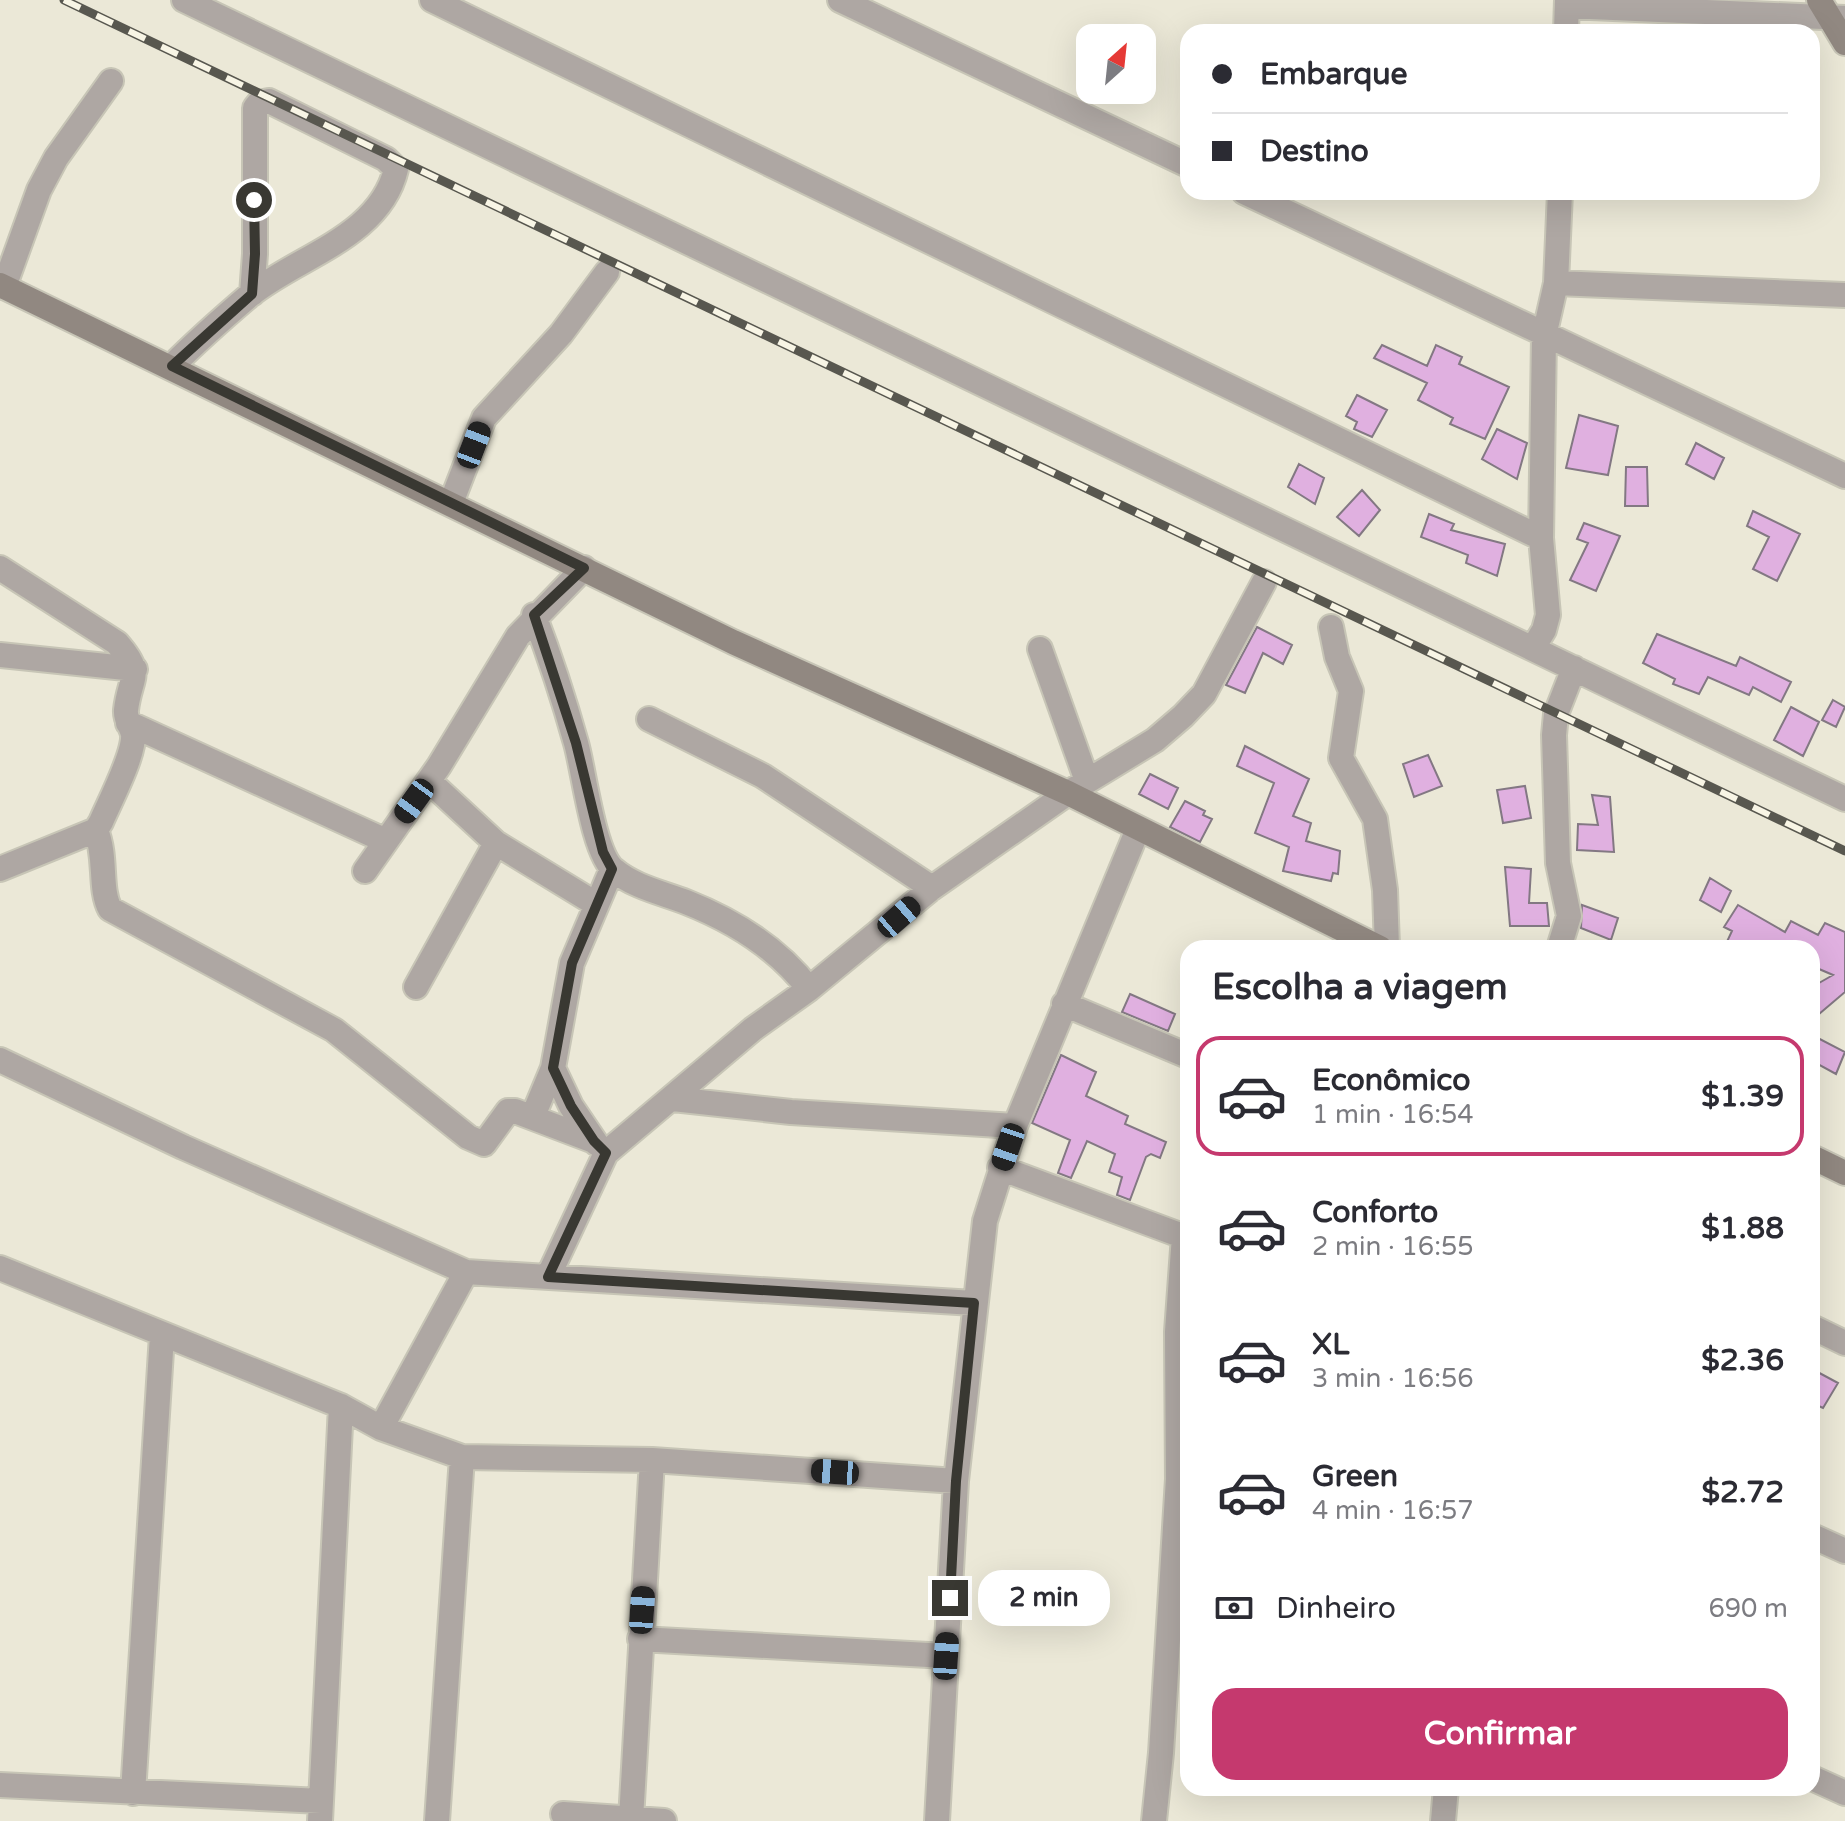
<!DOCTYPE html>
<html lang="pt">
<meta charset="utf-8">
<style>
:root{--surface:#fff;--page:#f2f2f3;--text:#2b2b33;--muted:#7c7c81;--line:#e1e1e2;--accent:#c5396e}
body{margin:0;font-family:"Varela Round",sans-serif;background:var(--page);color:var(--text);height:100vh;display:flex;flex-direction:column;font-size:30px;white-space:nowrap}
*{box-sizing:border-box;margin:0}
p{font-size:26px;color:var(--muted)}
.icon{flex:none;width:44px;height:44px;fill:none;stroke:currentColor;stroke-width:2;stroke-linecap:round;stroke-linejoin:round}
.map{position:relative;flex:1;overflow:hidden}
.panel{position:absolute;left:1180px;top:940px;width:640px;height:856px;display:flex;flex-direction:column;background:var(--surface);border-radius:24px;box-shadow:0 8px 32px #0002}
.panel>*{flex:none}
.guide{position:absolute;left:1180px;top:24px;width:640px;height:176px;border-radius:24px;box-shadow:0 8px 32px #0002;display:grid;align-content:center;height:176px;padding:0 32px;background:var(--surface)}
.needle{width:52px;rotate:27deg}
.controls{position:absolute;left:1076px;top:24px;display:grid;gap:16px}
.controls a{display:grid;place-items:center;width:80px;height:80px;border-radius:16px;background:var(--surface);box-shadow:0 8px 32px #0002;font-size:40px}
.end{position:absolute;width:36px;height:36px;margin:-18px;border:10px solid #393832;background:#fff;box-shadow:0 0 0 4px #fff}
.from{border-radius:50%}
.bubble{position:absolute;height:56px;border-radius:24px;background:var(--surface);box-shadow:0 8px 32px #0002;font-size:26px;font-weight:700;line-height:56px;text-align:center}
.car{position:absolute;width:24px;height:48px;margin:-24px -12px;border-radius:10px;box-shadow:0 0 6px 2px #0007;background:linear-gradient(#222 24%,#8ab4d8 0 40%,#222 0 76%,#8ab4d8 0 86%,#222 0)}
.guide b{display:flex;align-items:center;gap:28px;height:76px;font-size:30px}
.guide b+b{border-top:2px solid var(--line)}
.guide i{width:20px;height:20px;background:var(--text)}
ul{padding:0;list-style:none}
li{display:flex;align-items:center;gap:24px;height:120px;margin:0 16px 12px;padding:0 16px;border:4px solid transparent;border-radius:24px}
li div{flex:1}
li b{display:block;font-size:30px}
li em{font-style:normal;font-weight:700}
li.active{border-color:var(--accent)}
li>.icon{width:72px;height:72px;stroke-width:1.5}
h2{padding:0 32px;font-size:36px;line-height:96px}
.pay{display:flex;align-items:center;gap:20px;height:88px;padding:0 32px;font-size:30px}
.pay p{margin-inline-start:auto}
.button{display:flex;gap:16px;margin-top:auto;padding:16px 32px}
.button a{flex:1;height:92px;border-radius:24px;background:var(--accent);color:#fff;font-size:32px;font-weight:700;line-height:92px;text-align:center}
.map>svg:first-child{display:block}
.building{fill:#e0b0e0;stroke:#837883;stroke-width:2}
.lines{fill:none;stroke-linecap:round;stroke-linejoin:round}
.street-casing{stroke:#c7c5b6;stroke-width:28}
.secondary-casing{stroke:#c7c5b6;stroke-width:28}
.street{stroke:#aea7a3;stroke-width:24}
.secondary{stroke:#918881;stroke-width:24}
.rail-casing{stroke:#58574f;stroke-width:9}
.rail{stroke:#f8f5e5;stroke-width:6;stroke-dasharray:18;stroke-linecap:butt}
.route{stroke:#393832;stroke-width:10}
</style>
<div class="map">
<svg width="1845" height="1821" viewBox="0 0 1845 1821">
<rect width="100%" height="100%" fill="#ebe8d7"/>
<path class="building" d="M 1382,345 L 1427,366 L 1436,345 L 1462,357 L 1459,364 L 1509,387 L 1485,439 L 1450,424 L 1453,418 L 1418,400 L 1427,383 L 1374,358 Z
M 1357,395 L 1387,410 L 1372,437 L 1354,429 L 1357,422 L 1346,416 Z
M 1579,415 L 1618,426 L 1608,475 L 1566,468 Z
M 1497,429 L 1527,443 L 1517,479 L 1482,459 Z
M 1696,443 L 1724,458 L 1714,479 L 1686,464 Z
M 1299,464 L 1324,478 L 1315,504 L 1288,487 Z
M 1626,467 L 1647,467 L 1648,506 L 1625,506 Z
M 1362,490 L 1380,510 L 1359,536 L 1337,517 Z
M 1753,511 L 1800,534 L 1777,581 L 1753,569 L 1769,537 L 1747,526 Z
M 1429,514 L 1454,524 L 1451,530 L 1505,544 L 1497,576 L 1466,563 L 1468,555 L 1421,537 Z
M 1584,523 L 1620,536 L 1596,591 L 1570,580 L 1588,543 L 1577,539 Z
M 1257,627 L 1292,645 L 1283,664 L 1263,653 L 1245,693 L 1226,685 Z
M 1657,634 L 1736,666 L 1740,657 L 1791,682 L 1781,702 L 1753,687 L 1749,695 L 1708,677 L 1699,694 L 1673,684 L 1675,679 L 1643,663 Z
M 1833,700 L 1845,707 L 1836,727 L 1822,720 Z
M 1791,707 L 1819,722 L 1803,756 L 1774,740 Z
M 1245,746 L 1309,779 L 1293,816 L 1311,823 L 1306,841 L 1340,851 L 1338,874 L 1333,873 L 1331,881 L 1283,871 L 1289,847 L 1255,833 L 1274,783 L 1237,766 Z
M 1428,755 L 1442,786 L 1414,797 L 1403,764 Z
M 1150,774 L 1178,788 L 1168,809 L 1139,794 Z
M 1525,786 L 1531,818 L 1503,823 L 1497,790 Z
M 1592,795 L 1610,797 L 1614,852 L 1577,850 L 1578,824 L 1598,825 Z
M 1185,801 L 1205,811 L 1203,815 L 1212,819 L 1200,842 L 1170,827 Z
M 1505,867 L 1531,869 L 1529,903 L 1547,903 L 1549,926 L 1510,926 Z
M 1710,878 L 1731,891 L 1721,912 L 1700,900 Z
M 1582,905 L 1618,918 L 1611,940 L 1581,928 Z
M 1738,905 L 1785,932 L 1791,921 L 1818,935 L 1825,923 L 1845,932 L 1845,992 L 1812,1020 L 1812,987 L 1833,975 L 1812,966 L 1812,948 L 1724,948 L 1732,931 L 1724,927 Z
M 1130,994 L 1175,1014 L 1168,1031 L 1122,1012 Z
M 1812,1035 L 1845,1052 L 1836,1074 L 1812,1061 Z
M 1061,1055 L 1096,1072 L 1086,1096 L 1128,1116 L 1125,1124 L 1166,1142 L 1160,1158 L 1151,1154 L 1146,1157 L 1130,1200 L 1117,1195 L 1122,1177 L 1109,1172 L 1115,1154 L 1087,1141 L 1071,1178 L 1058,1173 L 1070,1140 L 1032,1123 Z
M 1812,1369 L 1838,1383 L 1823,1408 L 1812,1403 Z"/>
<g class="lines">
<defs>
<path id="street" d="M 184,0 L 1845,799
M 432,0 L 1541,538
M 840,0 L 1188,165
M 1567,6 L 1845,18
M 1566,32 L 1567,0
M 1244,192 L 1845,476
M 1556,283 L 1845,295
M 4,287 L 39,190 L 56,158 L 111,81
M 172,366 C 197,341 223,318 250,295 C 298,256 380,237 396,169 L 386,159 L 269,101 L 259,103 L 255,108 L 255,254 L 252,294
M 451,503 L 484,418 L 561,334 L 607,272
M 0,568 L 117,643 C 145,675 130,675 126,710 C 125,719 131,726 133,734 C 135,754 109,803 101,822 L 96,830 L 0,869
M 534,615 C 550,657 564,700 576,743 C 584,771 593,853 614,870 C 634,887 663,893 686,902 C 734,921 778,948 809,989
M 1331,627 L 1337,657 L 1351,691 L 1341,758 L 1375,819 L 1385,890 L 1387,948
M 1533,648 L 1544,630 L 1548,615 L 1541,538 L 1544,336 L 1556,283 L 1560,192
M 1040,649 L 1087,781
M 0,655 L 135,669
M 649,719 L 763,776 L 932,888
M 128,723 L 386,841
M 429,781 L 496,843 L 596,904
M 96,830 C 107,858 99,888 110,909 L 334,1030 L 468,1137 L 484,1144 L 508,1111 L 515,1111 L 594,1141
M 365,871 L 439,766 L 518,636 L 584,568
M 1559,948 L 1569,916 L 1558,863 L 1554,735 L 1556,714 L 1574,668
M 416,987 L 496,843
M 1064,1004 L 1188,1056
M 0,1060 L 183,1147 L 466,1272 L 974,1303
M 673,1099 L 791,1112 L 1015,1126
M 533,1116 L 553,1068
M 596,1143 L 571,1106 L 553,1068 L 572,963 L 612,869
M 1000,1168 L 1188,1238
M 0,1268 L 341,1406 L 381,1428 L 462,1457 L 652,1460 L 956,1481
M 548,1277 L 606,1153 L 753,1029 L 809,989 L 932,888 L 1068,793 L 1155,740 L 1183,716 L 1204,694 L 1264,582
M 1812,1327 L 1845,1343
M 381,1428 L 466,1272
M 1812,1536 L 1845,1551
M 640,1639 L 946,1656
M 1812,1778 L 1845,1793
M 0,1785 L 321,1801
M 133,1793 L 162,1335
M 563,1814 L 664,1821
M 631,1819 L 652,1460
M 320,1821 L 341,1406
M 437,1821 L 462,1457
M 937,1821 L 956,1481 L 985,1221 L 1015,1126 L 1138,829
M 1154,1821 L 1161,1753 L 1178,1479 L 1177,1332 L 1184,1236
M 1443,1821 L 1446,1788"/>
<path id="secondary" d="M 1819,0 L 1845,43
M 0,285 L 733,642 L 1068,793 L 1380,948
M 1812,1157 L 1845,1173"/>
</defs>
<use href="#street" class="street-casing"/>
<use href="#secondary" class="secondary-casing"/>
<use href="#street" class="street"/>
<use href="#secondary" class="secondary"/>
<defs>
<path id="rail" d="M 64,0 L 1845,851"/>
</defs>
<use href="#rail" class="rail-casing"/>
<use href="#rail" class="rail"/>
</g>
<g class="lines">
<path class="route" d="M 254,200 L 255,254 L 252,294 L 172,366 L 584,568 L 534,615 L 576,743 L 603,852 L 612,869 L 572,963 L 553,1068 L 571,1106 L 594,1141 L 606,1153 L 548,1277 L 974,1303 L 956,1481 L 950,1598"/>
</g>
</svg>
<div class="controls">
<a><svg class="needle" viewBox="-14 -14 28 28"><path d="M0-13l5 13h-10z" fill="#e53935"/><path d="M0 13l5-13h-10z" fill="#7c7c81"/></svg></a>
</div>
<i class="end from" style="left:254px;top:200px"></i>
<i class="end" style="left:950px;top:1598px"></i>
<div class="bubble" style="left:978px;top:1570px;width:132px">2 min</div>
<i class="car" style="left:474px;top:445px;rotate:21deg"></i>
<i class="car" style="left:414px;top:801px;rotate:216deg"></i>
<i class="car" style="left:899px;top:917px;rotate:49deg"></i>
<i class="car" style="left:1008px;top:1147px;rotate:199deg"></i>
<i class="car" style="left:835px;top:1472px;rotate:274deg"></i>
<i class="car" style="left:642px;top:1610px;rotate:4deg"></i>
<i class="car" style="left:946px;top:1656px;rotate:4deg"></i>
<div class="guide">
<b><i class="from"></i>Embarque</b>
<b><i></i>Destino</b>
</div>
<section class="panel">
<h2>Escolha a viagem</h2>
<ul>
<li class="active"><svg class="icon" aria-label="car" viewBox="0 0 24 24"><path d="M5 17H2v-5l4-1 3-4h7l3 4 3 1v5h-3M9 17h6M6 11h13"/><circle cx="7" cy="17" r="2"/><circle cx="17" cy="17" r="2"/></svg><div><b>Econômico</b><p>1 min · 16:54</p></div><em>$1.39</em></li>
<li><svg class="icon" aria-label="car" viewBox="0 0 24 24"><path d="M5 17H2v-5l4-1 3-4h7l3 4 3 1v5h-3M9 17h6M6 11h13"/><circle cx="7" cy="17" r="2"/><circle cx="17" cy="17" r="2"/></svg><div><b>Conforto</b><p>2 min · 16:55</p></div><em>$1.88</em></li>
<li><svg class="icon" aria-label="car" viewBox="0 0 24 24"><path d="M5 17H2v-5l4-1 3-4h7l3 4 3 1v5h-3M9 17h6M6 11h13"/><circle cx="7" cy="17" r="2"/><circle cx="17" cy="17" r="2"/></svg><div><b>XL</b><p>3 min · 16:56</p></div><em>$2.36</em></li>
<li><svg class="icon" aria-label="car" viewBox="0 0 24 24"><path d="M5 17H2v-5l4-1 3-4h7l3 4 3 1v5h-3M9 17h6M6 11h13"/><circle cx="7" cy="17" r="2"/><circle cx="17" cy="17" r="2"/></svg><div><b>Green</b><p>4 min · 16:57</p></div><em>$2.72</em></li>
</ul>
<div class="pay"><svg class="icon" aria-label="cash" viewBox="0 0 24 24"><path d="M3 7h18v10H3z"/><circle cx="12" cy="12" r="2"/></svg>Dinheiro<p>690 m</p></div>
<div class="button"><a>Confirmar</a></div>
</section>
</div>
